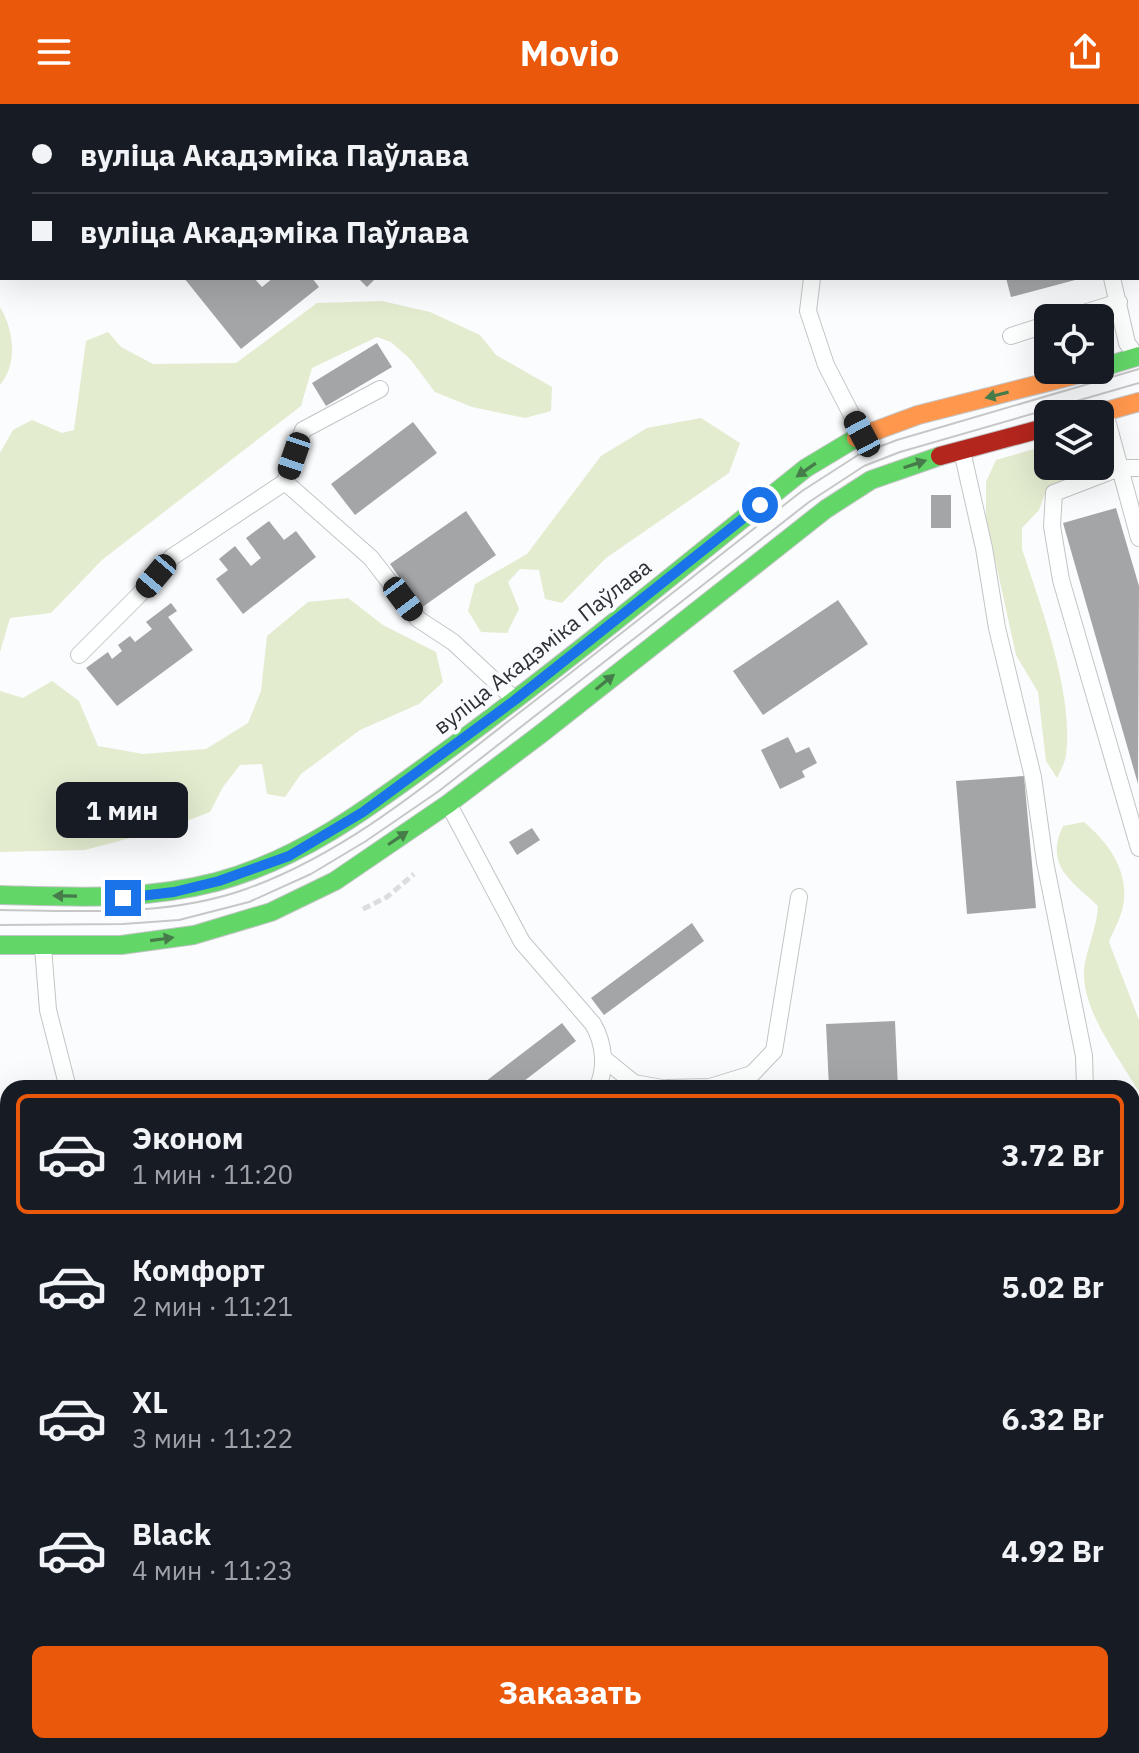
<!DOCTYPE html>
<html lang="ru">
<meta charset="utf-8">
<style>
:root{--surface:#171b24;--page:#242831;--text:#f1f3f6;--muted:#9ea1a6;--line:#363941;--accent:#ea580c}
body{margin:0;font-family:"IBM Plex Sans",sans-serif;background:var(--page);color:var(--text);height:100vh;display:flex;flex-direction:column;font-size:30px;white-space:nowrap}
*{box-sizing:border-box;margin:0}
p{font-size:26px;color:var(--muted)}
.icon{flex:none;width:44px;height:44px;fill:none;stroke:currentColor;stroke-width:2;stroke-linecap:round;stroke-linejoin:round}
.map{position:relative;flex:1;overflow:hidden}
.drawer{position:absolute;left:0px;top:976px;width:1140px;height:674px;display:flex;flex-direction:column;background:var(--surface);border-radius:24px 24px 0 0;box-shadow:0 8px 32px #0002}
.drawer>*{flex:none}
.guide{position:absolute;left:0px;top:0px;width:1140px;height:176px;box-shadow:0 8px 32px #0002;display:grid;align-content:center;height:176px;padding:0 32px;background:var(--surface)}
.tools{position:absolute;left:1034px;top:200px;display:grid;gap:16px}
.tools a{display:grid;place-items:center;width:80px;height:80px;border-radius:12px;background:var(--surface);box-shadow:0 8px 32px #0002;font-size:40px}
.end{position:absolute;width:36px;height:36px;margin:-18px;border:10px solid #1a73e8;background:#fff;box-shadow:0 0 0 4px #fff}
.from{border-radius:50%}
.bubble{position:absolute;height:56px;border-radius:12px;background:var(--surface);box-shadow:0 8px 32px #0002;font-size:26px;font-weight:700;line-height:56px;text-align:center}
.car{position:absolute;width:24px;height:48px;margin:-24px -12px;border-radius:10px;box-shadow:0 0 6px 2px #0007;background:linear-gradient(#222 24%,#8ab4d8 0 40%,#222 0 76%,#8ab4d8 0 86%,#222 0)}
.guide b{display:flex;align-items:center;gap:28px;height:76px;font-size:30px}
.guide b+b{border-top:2px solid var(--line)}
.guide i{width:20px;height:20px;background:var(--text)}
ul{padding:14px 0 0;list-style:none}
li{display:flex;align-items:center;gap:24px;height:120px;margin:0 16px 12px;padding:0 16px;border:4px solid transparent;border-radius:12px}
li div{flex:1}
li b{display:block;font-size:30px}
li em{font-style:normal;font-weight:700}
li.on{border-color:var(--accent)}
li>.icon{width:72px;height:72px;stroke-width:1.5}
.cta{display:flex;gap:16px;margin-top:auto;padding:16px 32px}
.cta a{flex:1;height:92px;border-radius:12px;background:var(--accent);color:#fff;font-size:32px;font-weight:700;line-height:92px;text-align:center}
header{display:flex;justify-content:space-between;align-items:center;height:104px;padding:0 32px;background:var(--accent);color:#fff;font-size:36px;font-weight:700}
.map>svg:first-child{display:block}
.green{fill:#e3eccf}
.building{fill:#a4a5a6}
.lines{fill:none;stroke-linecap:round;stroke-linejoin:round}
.lane-casing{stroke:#c3c4c6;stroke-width:18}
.fast-casing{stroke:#c3c4c6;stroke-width:20}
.slow-casing{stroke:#c3c4c6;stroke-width:20}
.jam-casing{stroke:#c3c4c6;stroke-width:20}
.path{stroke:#dcdddd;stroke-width:5;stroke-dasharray:8 4;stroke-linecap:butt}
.lane{stroke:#feffff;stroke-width:16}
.fast{stroke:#63d668;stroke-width:18}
.slow{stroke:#ff974d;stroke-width:18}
.jam{stroke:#b3261e;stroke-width:18}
.tram{stroke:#c7c7c8;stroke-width:2}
.oneway{fill:#467b4a}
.route{stroke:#1a73e8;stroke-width:10}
.labels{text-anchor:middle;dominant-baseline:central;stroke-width:8;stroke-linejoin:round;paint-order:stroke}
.street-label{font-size:22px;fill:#2f3032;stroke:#f9fbff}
</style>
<header><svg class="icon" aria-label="menu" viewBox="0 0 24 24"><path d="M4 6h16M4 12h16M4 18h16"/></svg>Movio<svg class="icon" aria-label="share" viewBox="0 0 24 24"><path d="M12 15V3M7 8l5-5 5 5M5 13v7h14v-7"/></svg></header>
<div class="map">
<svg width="1139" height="1649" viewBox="0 0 1139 1649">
<rect width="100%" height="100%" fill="#fafcfe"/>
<path class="green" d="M 382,197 L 430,208 L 480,231 L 496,251 L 552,283 L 551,307 L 525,314 L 472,303 L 435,288 L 410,255 L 391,238 L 377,233 L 312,264 L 301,302 L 102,456 L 51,509 L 10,514 L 0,548 L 0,349 L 13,326 L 32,316 L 62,329 L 74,326 L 86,237 L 108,228 L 121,243 L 153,260 L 236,259 L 317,199 Z
M 0,203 C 14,226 18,260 0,281 Z
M 701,314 L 740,339 L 729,369 L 606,454 L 562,499 L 545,495 L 539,466 L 520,465 L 508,478 L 519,505 L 507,529 L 481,528 L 468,507 L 475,480 L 527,450 L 601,352 L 647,324 Z
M 1048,341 L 1048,362 L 1098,362 L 1093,369 L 1045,390 L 1039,406 L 1022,424 L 1022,445 C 1041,503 1074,590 1066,651 C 1065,659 1060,667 1057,674 L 1046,657 L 1038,588 L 1016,551 L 986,414 L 986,378 L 996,356 Z
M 348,494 L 383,521 L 436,548 L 443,578 L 419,600 L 360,626 L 301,670 L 285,693 L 267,690 L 262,660 L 240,661 L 223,683 L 210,708 L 168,724 L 85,746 L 0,748 L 0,587 L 23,594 L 52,577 L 79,597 L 98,642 L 143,650 L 206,645 L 248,619 L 261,587 L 267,532 L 308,498 Z
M 1084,718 C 1108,738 1130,768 1123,802 C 1121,814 1113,827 1109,838 L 1139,916 L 1139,988 C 1120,955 1083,908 1084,869 C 1084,851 1097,825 1098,802 C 1072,777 1044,762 1063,722 Z
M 228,1642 L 471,1642 L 473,1649 L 226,1649 Z
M 638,1642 L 720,1642 L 721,1649 L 640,1649 Z
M 877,1642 L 968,1642 L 968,1649 L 879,1649 Z"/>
<path class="building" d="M 184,174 L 254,174 L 262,183 L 273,174 L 312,174 L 319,183 L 241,245 Z
M 358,174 L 376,174 L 367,183 Z
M 1006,174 L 1079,174 L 1079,175 L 1011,193 Z
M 377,239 L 392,263 L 326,302 L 312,279 Z
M 413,318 L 437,349 L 355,411 L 331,380 Z
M 931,391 L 951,391 L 951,424 L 931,424 Z
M 1116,404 L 1139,482 L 1138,680 L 1063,419 Z
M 466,407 L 496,451 L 421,504 L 390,460 Z
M 269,417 L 284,436 L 296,427 L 316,453 L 243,510 L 216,475 L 228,466 L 219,455 L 235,442 L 251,462 L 261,454 L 246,434 Z
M 838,496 L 868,540 L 763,611 L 733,567 Z
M 171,499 L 177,507 L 168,513 L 193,546 L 117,602 L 86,564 L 108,548 L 112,555 L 122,547 L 118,541 L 130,532 L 135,538 L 152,525 L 146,518 Z
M 788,633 L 796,649 L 809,643 L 817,659 L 802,667 L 805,673 L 780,685 L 761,646 Z
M 1024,672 L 1036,804 L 967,810 L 956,677 Z
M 532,724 L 540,736 L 517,751 L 509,738 Z
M 692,819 L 704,837 L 604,911 L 591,894 Z
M 895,917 L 898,984 L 829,984 L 826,920 Z
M 562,919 L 576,937 L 515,984 L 477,984 Z
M 1139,1097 L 1139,1306 L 1134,1307 L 1132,1290 L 1132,1098 Z
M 735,1642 L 858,1642 L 859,1649 L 736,1649 Z
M 1038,1642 L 1103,1642 L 1104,1649 L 1039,1649 Z"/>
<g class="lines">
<defs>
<path id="lane" d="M 25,0 L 26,2
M 1066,0 L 1066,2
M 150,2 L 151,0
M 570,2 L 571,0
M 812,174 L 808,207 L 826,261 L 861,329
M 1112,174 L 1127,239 L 1136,252
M 1068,214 L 1119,198
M 1011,232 L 1048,220
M 1105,309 L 1139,434
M 962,347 L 984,444 L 997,524 L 1033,673 L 1045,758 L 1084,952 L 1085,984
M 1139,364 L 1119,364 L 1054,389 L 1052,422 L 1061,476 L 1139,744
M 285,378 L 303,326 L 380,285
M 79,551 L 139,491 L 172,453 L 285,378 L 371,454 L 418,515 L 453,538 L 512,593
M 449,701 L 522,838 L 593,920 C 604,939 607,964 597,984
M 43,843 L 48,906 L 68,984
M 603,954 L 634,979 L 662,984
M 667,984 L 710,983 L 752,970 L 774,947 L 799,793
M 0,1179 L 8,1178
M 1132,1334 L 1139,1332
M 0,1427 L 8,1426
M 1011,1642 L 1011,1649"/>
<path id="fast" d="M 1100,264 L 1139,252
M 0,791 C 75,793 143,797 216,778 C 309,753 383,693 460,637 C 578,550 691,456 806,364 L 856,334
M 0,841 L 121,841 L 194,831 L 271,808 L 335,777 L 448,700 L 542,629 L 826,405 L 871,376 L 940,352"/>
<path id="slow" d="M 1096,310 L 1139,298
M 856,334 L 918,311 L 1095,266"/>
<path id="jam" d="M 940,352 L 1048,323"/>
</defs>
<use href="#lane" class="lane-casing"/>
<use href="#fast" class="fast-casing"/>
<use href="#slow" class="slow-casing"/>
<use href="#jam" class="jam-casing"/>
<path class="path" d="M 363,805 L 387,793 L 414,770"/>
<use href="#lane" class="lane"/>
<use href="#fast" class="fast"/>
<use href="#slow" class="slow"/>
<use href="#jam" class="jam"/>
<path class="tram" d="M 0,806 C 81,807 168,813 246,785 C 347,749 432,676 515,612 C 611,538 706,462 802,387 L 858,351 L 897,336 L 1139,265
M 0,821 L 123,820 L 179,816 L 249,798 L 311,770 L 366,737 L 439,687 L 809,398 L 864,362 L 900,348 L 1139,279"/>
</g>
<defs><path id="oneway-solid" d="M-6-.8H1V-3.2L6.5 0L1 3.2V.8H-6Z" transform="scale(2)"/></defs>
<g class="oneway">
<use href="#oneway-solid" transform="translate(997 291) rotate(166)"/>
<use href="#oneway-solid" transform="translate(915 360) rotate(-18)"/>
<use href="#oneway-solid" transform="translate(806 366) rotate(145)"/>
<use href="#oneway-solid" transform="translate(605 578) rotate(-39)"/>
<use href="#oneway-solid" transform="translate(398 734) rotate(-34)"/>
<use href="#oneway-solid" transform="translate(65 792) rotate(-179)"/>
<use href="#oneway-solid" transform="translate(162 835) rotate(-8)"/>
</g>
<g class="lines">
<path class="route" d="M 123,794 L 174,788 L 219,777 L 289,752 L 363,708 L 515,596 L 760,401"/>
</g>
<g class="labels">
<g class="street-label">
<text transform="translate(542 542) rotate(-38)">вуліца Акадэміка Паўлава</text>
</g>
</g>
</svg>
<div class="tools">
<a><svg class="icon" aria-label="locate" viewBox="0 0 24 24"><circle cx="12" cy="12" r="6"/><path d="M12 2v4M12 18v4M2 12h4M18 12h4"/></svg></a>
<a><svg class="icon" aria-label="layers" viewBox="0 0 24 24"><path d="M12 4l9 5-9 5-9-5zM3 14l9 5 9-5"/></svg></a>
</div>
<i class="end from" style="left:760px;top:401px"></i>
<i class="end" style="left:123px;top:794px"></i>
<div class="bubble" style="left:56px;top:678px;width:132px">1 мин</div>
<i class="car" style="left:862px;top:330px;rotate:332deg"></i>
<i class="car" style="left:294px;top:352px;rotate:199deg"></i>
<i class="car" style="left:156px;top:472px;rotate:220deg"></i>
<i class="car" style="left:403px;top:495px;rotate:143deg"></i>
<div class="guide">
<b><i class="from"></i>вуліца Акадэміка Паўлава</b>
<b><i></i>вуліца Акадэміка Паўлава</b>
</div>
<section class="drawer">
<ul>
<li class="on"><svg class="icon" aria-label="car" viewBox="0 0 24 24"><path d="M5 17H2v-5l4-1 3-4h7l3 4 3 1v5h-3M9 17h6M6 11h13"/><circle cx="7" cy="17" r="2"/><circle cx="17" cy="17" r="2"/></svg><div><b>Эконом</b><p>1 мин · 11:20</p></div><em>3.72 Br</em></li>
<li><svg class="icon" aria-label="car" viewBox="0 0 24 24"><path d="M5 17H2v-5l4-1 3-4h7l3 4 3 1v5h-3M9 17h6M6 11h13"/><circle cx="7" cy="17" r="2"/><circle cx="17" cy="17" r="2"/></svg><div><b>Комфорт</b><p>2 мин · 11:21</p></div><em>5.02 Br</em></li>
<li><svg class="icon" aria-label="car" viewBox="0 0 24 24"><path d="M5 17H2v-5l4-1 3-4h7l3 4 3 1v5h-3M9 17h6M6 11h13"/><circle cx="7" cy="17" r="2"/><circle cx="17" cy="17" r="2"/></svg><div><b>XL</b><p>3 мин · 11:22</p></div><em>6.32 Br</em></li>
<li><svg class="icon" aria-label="car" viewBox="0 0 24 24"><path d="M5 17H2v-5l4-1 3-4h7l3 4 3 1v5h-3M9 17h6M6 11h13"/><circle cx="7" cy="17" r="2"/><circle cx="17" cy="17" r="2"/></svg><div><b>Black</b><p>4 мин · 11:23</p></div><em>4.92 Br</em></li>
</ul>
<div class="cta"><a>Заказать</a></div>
</section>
</div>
